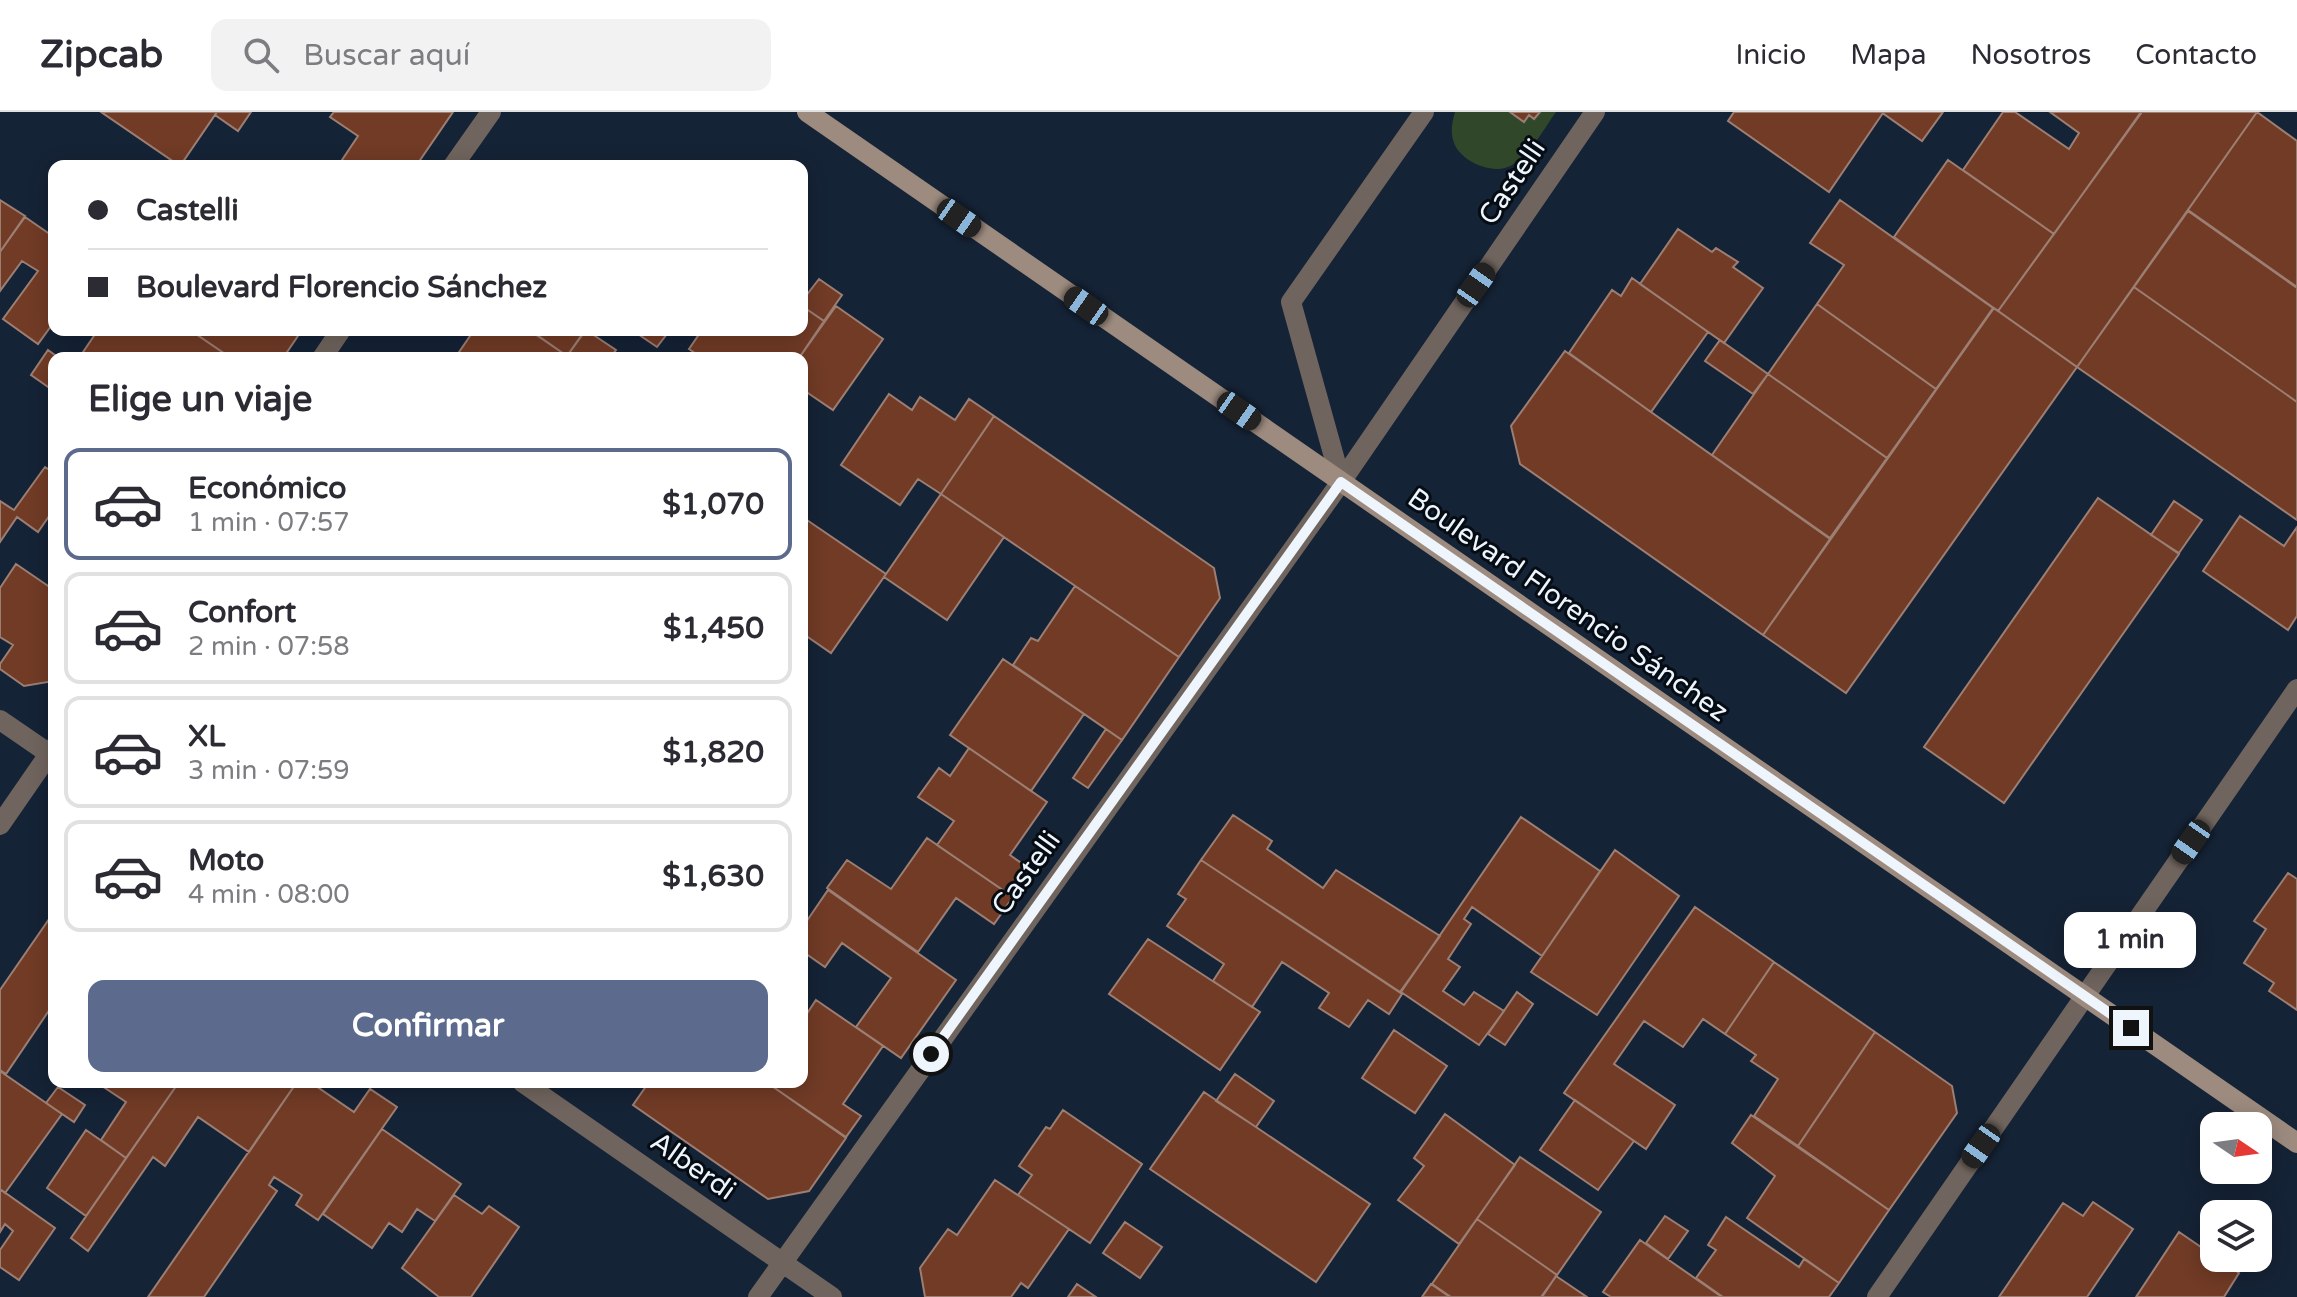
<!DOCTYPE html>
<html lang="es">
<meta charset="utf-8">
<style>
:root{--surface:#fff;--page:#f2f2f3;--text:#2b2b33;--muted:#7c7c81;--line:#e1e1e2;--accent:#5c6a8e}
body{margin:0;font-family:"Varela Round",sans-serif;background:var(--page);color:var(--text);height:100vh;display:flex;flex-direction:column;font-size:30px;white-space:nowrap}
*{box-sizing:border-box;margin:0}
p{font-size:26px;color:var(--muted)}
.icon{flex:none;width:44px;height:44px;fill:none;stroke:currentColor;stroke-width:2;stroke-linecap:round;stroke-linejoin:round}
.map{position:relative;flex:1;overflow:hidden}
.drawer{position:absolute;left:48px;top:240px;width:760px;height:736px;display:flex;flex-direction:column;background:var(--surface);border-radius:16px;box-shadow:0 4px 20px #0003}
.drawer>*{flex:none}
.banner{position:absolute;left:48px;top:48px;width:760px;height:176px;border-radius:16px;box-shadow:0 4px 20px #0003;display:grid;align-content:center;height:176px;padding:0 40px;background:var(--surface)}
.needle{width:52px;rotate:103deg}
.controls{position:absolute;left:2200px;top:1000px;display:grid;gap:16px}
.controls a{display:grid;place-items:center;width:72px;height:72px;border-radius:16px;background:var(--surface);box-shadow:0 4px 20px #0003;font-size:40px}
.end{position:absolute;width:36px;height:36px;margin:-18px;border:10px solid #eff5fd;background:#111;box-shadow:0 0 0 4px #111}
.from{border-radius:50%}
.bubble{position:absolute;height:56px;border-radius:16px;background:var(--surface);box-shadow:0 4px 20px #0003;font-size:26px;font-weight:800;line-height:56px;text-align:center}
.car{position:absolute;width:24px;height:48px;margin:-24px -12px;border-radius:10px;box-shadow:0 0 6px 2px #0007;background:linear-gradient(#222 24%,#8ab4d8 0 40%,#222 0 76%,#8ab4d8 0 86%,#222 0)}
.banner b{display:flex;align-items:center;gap:28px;height:76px;font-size:30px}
.banner b+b{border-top:2px solid var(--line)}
.banner i{width:20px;height:20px;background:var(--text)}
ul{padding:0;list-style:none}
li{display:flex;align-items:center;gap:24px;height:112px;margin:0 16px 12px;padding:0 24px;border:4px solid var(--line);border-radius:16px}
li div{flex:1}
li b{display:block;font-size:30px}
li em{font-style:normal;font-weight:800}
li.on{border-color:var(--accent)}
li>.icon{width:72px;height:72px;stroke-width:1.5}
h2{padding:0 40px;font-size:36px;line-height:96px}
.action{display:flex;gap:16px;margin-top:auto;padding:16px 40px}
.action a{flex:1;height:92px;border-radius:16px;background:var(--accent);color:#fff;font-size:32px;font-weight:800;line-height:92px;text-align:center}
header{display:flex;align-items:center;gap:48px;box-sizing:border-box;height:112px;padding:0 40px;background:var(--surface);border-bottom:2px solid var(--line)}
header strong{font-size:38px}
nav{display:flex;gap:44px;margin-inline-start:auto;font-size:28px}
.search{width:560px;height:72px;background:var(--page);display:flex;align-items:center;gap:20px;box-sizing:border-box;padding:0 28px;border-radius:16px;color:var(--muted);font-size:30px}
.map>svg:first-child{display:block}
.green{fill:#304829}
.building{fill:#713b26;stroke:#9c7e73;stroke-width:2}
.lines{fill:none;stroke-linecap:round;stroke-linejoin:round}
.minor{stroke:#70655e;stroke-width:20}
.secondary{stroke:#9d8b7f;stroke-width:20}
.route{stroke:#eff5fd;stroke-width:10}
.labels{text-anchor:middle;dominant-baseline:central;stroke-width:6;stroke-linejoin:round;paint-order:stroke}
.street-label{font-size:28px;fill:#eff5fd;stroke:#060c14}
</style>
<header>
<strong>Zipcab</strong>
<div class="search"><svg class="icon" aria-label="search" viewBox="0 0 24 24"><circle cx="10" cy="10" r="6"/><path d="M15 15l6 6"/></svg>Buscar aquí</div>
<nav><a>Inicio</a><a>Mapa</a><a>Nosotros</a><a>Contacto</a></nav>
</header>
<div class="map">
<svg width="2297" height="1185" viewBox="0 0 2297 1185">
<rect width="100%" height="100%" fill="#152336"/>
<path class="green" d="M 1455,0 L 1556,0 C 1543,18 1531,42 1512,53 C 1494,64 1461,50 1454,31 C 1450,20 1452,10 1455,0 Z"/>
<path class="building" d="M 101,0 L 217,0 L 180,54 Z
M 217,0 L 251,0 L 238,19 L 215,3 Z
M 334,0 L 453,0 L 416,54 L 338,54 L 358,24 L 330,5 Z
M 1510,0 L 1540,0 L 1534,7 L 1529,3 L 1524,10 Z
M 1734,0 L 1881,0 L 1883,1 L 1829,80 L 1728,9 Z
M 1881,0 L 1943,0 L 1922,29 Z
M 2003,0 L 2015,0 L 2069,37 L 2079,21 L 2050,0 L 2141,0 L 2054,122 L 1963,58 Z
M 2142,0 L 2257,0 L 2077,255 L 1998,199 Z
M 2257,0 L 2297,29 L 2297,175 L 2188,98 Z
M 1948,48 L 2054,122 L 1998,199 L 1894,125 Z
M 0,88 L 25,104 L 0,140 Z
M 1840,88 L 1993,196 L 1936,277 L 1817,192 L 1844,153 L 1810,131 Z
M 2188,99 L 2297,176 L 2297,290 L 2134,175 Z
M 25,105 L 54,125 L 54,210 L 38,232 L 3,207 L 38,159 L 22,149 L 0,179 L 0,140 Z
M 1678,117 L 1712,140 L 1716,136 L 1738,150 L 1733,155 L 1763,176 L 1724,231 L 1640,172 Z
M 1632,166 L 1708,220 L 1651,300 L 1569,241 L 1612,178 L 1621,184 Z
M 819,167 L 842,183 L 824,209 L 802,194 L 802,189 Z
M 2134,175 L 2297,290 L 2297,408 L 2077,255 Z
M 1817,192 L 1936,277 L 1887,346 L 1768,262 Z
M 802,194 L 824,209 L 799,246 L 702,246 L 689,237 L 702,218 L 802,218 Z
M 836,194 L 883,227 L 833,298 L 802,277 L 802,246 L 799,246 Z
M 1994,196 L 2077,255 L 1846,581 L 1763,523 Z
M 98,218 L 190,218 L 231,246 L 79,246 Z
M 190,218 L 302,218 L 283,246 L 231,246 Z
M 467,218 L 529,218 L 570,246 L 455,246 L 472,221 Z
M 530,218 L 585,218 L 567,244 Z
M 586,218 L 616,238 L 610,246 L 570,246 L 567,244 Z
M 632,218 L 670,218 L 657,235 Z
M 1720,228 L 1768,262 L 1753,282 L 1705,249 Z
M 48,238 L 59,246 L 54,246 L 54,279 L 31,263 Z
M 1565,239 L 1830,427 L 1763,523 L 1520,352 L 1511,314 Z
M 1768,262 L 1887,346 L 1830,426 L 1712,343 Z
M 889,282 L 912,298 L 920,285 L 955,308 L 969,287 L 994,304 L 941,382 L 918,367 L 900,393 L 841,353 Z
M 994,304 L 1214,456 L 1220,486 L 1179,545 L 941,382 Z
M 45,355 L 54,361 L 54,397 L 38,420 L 17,405 L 0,430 L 0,389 L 14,398 Z
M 941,382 L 1004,425 L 947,508 L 884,465 Z
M 2098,386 L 2179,442 L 2004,691 L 1924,635 Z
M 2174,389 L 2202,408 L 2179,441 L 2151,423 Z
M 2240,404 L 2284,434 L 2297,415 L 2297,504 L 2288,518 L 2203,459 Z
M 804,406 L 886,462 L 831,541 L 802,521 L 802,409 Z
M 16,452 L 54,478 L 54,569 L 24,574 L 0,557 L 0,552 L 13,533 L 0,525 L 0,476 Z
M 1075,474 L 1179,545 L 1122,628 L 1013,553 L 1031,526 L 1038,529 Z
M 1003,547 L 1084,602 L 1031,679 L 950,623 Z
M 1106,617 L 1122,628 L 1088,676 L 1073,666 Z
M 969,636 L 1047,690 L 1010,743 L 1031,758 L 1013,785 L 937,733 L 954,709 L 918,685 L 939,656 L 950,664 Z
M 1233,703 L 1272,729 L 1267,737 L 1323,776 L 1336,758 L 1440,824 L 1400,880 L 1201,748 Z
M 1521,705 L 1600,759 L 1542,844 L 1472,795 L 1464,807 L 1471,812 L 1448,847 L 1460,855 L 1443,879 L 1464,893 L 1474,880 L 1504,899 L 1479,933 L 1401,880 Z
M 927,726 L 1013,785 L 994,812 L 956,786 L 918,840 L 827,776 L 847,748 L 891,777 Z
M 1615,738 L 1679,784 L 1597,903 L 1531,860 Z
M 1201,748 L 1402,882 L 1389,902 L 1368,888 L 1349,915 L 1319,896 L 1329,881 L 1282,850 L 1252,895 L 1213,869 L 1224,852 L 1167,814 L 1186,787 L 1178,782 Z
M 2288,761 L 2297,767 L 2297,898 L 2269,879 L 2274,871 L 2244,851 L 2266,817 L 2254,809 Z
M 828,778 L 956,868 L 901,946 L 856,915 L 891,866 L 842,831 L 825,855 L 802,839 L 802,816 Z
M 1695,795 L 1774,850 L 1725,922 L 1703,907 L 1683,935 L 1644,909 L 1614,952 L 1675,993 L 1646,1037 L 1564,981 Z
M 54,800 L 54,904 L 48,900 L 6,962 L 0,958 L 0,878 Z
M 1148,827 L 1260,900 L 1220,958 L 1109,882 Z
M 1774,850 L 1875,920 L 1798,1034 L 1754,1004 L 1778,967 L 1751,949 L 1756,943 L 1725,922 Z
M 1517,880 L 1533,892 L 1505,933 L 1488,922 Z
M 816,888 L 883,934 L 843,992 L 861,1004 L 846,1025 L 766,970 L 802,970 L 802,909 Z
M 1394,918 L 1447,954 L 1415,1001 L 1362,966 Z
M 1875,920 L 1952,974 L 1957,1001 L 1889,1098 L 1798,1034 Z
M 0,959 L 62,1002 L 5,1081 L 0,1077 Z
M 1235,962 L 1274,989 L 1256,1015 L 1216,989 Z
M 96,970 L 179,970 L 126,1046 L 101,1028 L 126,990 Z
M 179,970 L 297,970 L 249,1040 L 198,1005 L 165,1054 L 153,1045 L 88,1139 L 71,1126 Z
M 297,970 L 310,970 L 354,1000 L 370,977 L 397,995 L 318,1108 L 296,1093 L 302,1083 L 274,1065 L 269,1073 L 277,1079 L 204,1185 L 148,1185 Z
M 649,970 L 766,970 L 846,1026 L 809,1079 L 768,1087 L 633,993 Z
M 58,975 L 85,993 L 74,1010 L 46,991 Z
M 1204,980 L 1370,1092 L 1316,1170 L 1150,1057 Z
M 1575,988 L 1634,1029 L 1598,1078 L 1540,1038 Z
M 1063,998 L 1142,1052 L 1090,1131 L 1018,1083 L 1032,1063 L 1019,1054 L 1046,1015 L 1050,1017 Z
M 1445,1002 L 1515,1053 L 1459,1132 L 1398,1088 L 1424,1054 L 1414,1046 Z
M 1751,1003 L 1889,1098 L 1839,1171 L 1747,1106 L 1775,1064 L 1732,1031 Z
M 382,1017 L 461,1072 L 435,1109 L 417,1097 L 402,1120 L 389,1111 L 372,1136 L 323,1102 Z
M 86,1018 L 126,1046 L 86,1104 L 47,1076 Z
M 1520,1045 L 1601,1100 L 1557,1163 L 1477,1107 Z
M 995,1068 L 1069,1117 L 1028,1176 L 1021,1171 L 1011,1185 L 925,1185 L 920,1156 L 948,1117 L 957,1123 Z
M 0,1077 L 55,1116 L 19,1168 L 0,1155 L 0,1138 L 13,1119 L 5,1112 L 0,1120 Z
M 454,1083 L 482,1102 L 489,1094 L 519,1115 L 471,1185 L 439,1185 L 402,1156 Z
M 2093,1090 L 2133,1117 L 2087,1185 L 1999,1185 L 2063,1091 L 2083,1104 Z
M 1665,1104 L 1688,1119 L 1668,1147 L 1646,1131 Z
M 1726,1105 L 1799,1155 L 1804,1147 L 1839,1171 L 1829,1185 L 1723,1185 L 1696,1166 L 1716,1138 L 1708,1133 Z
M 1477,1107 L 1557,1163 L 1541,1185 L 1451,1185 L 1432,1172 Z
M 1125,1110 L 1162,1135 L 1140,1166 L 1103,1141 Z
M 2179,1120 L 2239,1161 L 2224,1185 L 2136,1185 Z
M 1640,1128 L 1722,1185 L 1611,1185 L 1603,1180 Z
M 1556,1164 L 1587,1185 L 1542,1185 Z
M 1077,1172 L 1096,1185 L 1068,1185 Z
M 1431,1172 L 1450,1185 L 1422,1185 Z"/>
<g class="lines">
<path class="minor" d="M 453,54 L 491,0
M 322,246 L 341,218
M 1341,370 L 1291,190 L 1424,0
M 0,608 L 54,645
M 0,713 L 54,635
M 522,970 L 832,1185
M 758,1185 L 1341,370 L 1595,0
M 1877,1185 L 2297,577"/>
<path class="secondary" d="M 807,0 L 2297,1031"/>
</g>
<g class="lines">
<path class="route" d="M 931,942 L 1341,370 L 2131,916"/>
</g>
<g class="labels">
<g class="street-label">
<text transform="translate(1512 70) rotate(-56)">Castelli</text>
<text transform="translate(1568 493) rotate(35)">Boulevard Florencio Sánchez</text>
<text transform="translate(1026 761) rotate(-54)">Castelli</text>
<text transform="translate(693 1054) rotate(35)">Alberdi</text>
</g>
</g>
</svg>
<div class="controls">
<a><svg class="needle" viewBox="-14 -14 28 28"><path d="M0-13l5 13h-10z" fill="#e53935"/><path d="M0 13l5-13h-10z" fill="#7c7c81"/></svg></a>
<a><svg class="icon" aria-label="layers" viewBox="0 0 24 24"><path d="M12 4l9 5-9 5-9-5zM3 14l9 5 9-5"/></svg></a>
</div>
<i class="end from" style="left:931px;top:942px"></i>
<i class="end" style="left:2131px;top:916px"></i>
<div class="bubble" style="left:2064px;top:800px;width:132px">1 min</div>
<i class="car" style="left:959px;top:106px;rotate:125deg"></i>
<i class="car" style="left:1476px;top:173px;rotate:35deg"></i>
<i class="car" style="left:1086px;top:194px;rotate:305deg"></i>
<i class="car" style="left:1239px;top:299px;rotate:125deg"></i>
<i class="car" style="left:2191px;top:730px;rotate:215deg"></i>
<i class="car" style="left:1981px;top:1034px;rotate:215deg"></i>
<div class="banner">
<b><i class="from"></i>Castelli</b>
<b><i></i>Boulevard Florencio Sánchez</b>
</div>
<section class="drawer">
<h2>Elige un viaje</h2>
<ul>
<li class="on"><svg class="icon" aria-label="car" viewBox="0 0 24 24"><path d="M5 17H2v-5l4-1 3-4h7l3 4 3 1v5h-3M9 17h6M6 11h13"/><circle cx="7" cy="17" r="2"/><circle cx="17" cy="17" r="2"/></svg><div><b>Económico</b><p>1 min · 07:57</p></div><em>$1,070</em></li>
<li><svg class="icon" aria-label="car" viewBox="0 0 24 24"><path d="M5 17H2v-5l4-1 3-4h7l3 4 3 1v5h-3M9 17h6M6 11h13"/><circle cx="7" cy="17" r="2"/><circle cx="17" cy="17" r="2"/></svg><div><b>Confort</b><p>2 min · 07:58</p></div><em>$1,450</em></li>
<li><svg class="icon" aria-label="car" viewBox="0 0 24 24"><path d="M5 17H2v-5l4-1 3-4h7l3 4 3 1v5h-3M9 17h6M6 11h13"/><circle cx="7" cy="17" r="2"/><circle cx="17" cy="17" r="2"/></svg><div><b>XL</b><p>3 min · 07:59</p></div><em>$1,820</em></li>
<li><svg class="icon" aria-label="car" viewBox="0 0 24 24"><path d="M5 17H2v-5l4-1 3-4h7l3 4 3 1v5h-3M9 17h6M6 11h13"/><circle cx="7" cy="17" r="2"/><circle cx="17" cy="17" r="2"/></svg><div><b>Moto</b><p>4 min · 08:00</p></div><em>$1,630</em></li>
</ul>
<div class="action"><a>Confirmar</a></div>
</section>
</div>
